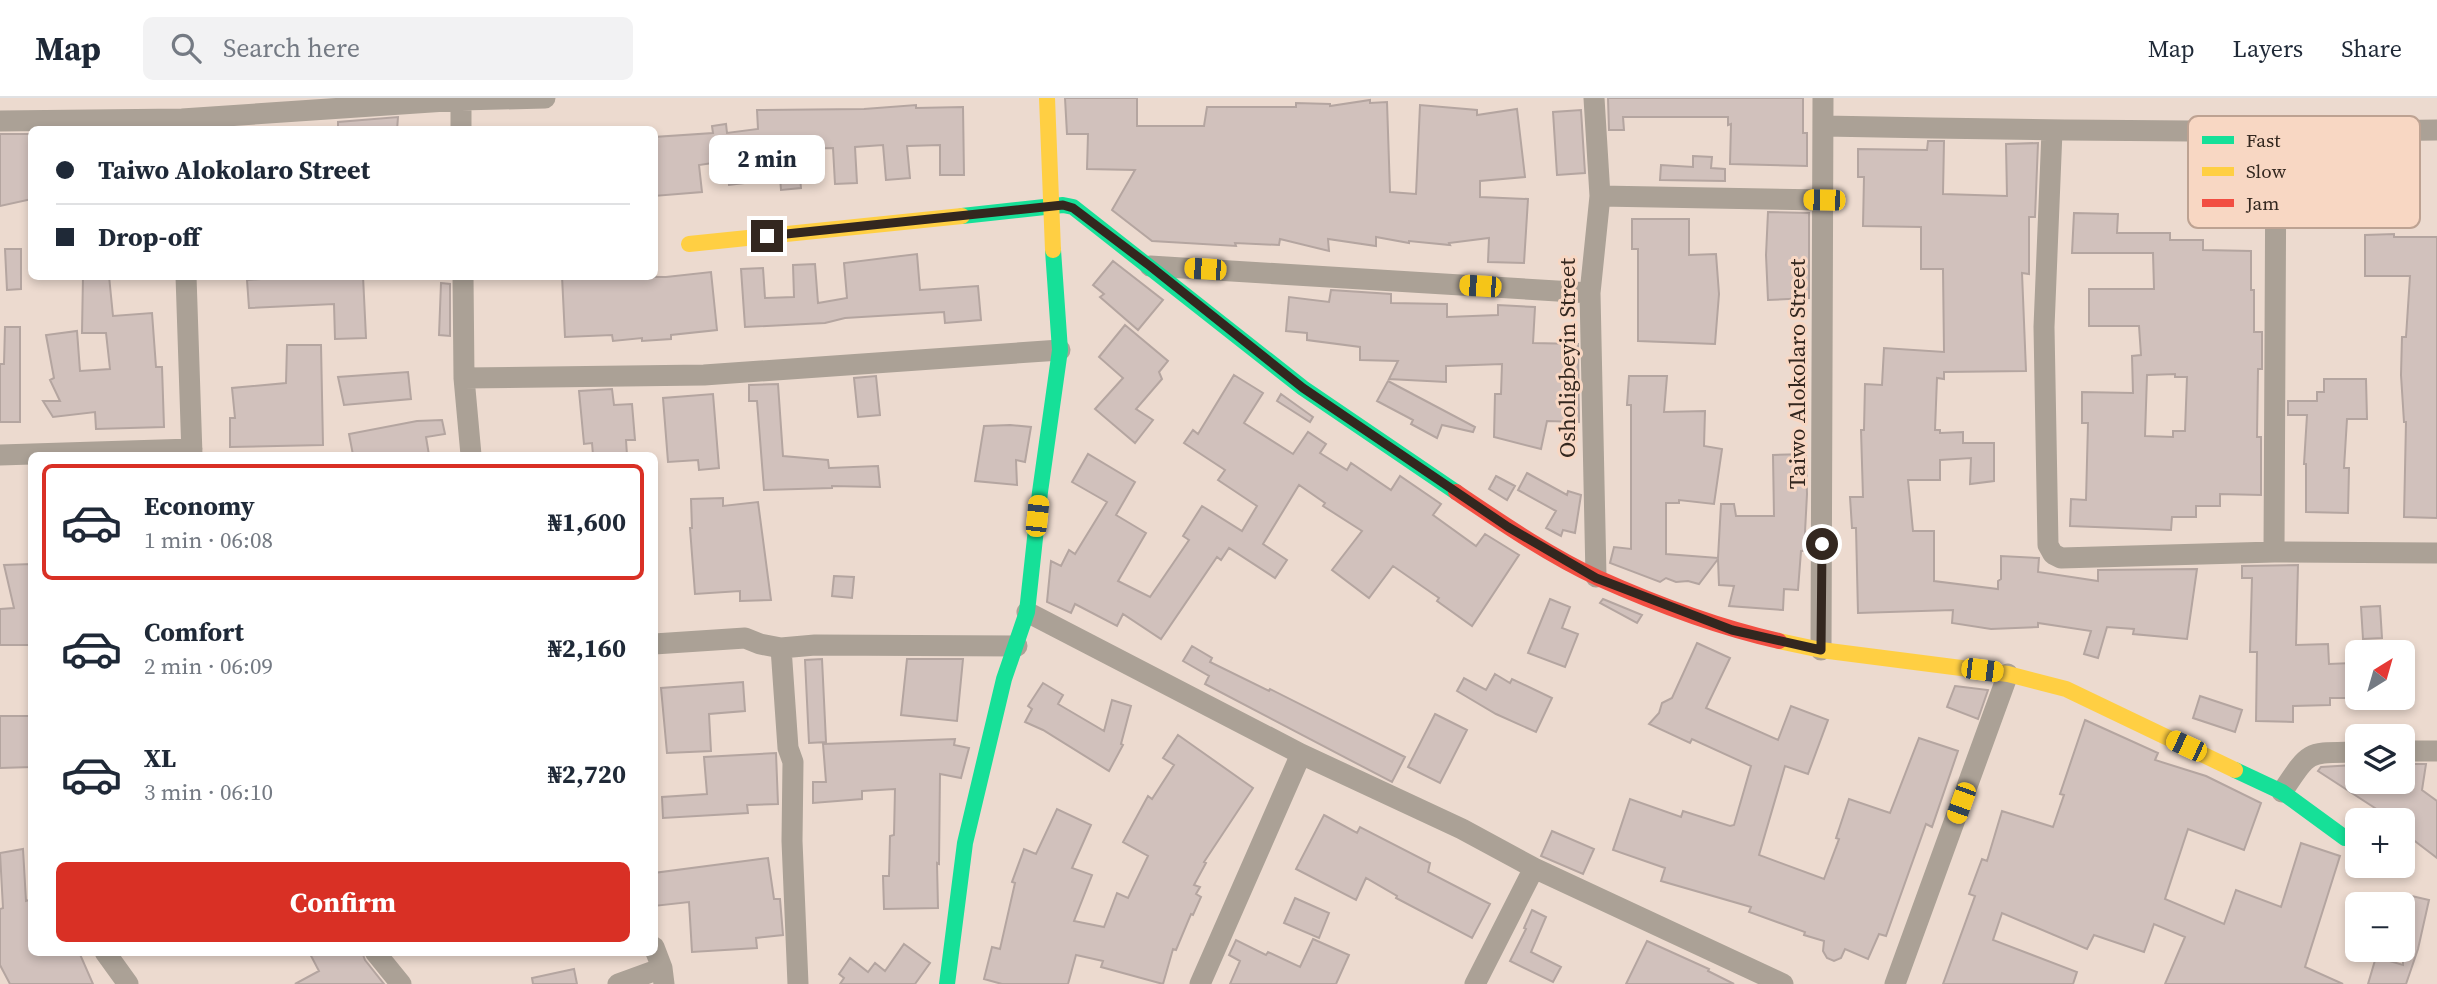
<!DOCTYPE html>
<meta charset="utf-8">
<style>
:root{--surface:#fff;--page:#f2f2f3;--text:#1f2937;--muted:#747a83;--line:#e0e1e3;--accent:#d93025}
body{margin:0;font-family:"Source Serif 4",serif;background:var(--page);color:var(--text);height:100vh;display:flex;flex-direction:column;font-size:26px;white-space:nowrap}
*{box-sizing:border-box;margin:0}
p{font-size:23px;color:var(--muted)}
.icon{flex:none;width:38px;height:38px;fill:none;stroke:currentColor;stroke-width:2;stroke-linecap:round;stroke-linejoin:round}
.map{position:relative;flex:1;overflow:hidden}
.drawer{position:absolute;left:28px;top:354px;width:630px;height:504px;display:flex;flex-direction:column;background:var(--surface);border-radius:10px;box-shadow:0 4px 10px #0003}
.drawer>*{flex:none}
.banner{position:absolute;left:28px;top:28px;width:630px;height:154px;border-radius:10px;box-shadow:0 4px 10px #0003;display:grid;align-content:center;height:154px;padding:0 28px;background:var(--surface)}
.needle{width:46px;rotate:37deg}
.controls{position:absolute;left:2345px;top:542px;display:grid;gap:14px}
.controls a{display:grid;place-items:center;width:70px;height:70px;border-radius:10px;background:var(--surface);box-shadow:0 4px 10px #0003;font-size:35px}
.end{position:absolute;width:32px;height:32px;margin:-16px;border:9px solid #33271f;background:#fff;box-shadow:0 0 0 4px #fff}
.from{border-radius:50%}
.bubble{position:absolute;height:49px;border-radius:10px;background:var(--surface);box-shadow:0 4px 10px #0003;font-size:23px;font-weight:700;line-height:49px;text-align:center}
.car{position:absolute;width:21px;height:42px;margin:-21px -10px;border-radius:9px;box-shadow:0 0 5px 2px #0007;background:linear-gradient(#f5c518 24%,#345 0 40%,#f5c518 0 76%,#345 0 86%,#f5c518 0)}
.banner b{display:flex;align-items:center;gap:24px;height:66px;font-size:26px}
.banner b+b{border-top:2px solid var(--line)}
.banner i{width:18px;height:18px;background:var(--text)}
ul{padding:12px 0 0;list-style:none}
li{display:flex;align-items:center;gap:21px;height:116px;margin:0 14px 10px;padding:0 14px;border:4px solid transparent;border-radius:10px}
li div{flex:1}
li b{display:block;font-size:26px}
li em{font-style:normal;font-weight:700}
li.active{border-color:var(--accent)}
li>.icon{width:63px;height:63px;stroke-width:1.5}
.button{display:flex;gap:14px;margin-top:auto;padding:14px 28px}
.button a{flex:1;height:80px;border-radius:10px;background:var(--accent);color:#fff;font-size:28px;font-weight:700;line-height:80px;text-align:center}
header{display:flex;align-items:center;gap:42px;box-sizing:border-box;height:98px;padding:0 35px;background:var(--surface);border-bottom:2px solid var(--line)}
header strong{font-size:33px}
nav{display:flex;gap:38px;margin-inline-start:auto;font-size:24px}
.search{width:490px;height:63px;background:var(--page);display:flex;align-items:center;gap:18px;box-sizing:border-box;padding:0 24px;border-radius:10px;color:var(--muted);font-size:26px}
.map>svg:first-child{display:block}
.building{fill:#d1c1bc;stroke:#b4a5a0;stroke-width:2;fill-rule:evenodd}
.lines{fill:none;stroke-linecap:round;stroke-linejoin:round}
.street{stroke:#aba196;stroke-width:21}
.fast{stroke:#16e098;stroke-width:16}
.slow{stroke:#ffcf43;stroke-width:16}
.jam{stroke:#f24e42;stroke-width:16}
.route{stroke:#33271f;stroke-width:9}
.labels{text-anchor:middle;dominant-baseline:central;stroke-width:6;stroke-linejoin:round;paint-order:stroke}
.street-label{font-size:23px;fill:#33271f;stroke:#f8d7c3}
.key{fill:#f8d7c3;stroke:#bda292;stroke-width:2}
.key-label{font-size:19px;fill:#33271f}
</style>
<header>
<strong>Map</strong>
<div class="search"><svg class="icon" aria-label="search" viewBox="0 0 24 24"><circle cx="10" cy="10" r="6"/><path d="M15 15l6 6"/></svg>Search here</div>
<nav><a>Map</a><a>Layers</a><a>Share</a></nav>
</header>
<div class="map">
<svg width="2437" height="886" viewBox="0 0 2437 886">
<rect width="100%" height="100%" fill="#ecdacf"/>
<path class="building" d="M 1065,0 L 1137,0 L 1137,28 L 1204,28 L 1207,9 L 1296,9 L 1296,5 L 1330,6 L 1330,8 L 1370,2 L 1370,5 L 1387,4 L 1390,94 L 1416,96 L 1420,7 L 1477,12 L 1477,17 L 1517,11 L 1525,79 L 1480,83 L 1480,99 L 1528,101 L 1524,165 L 1488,164 L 1489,140 L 1449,145 L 1450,147 L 1409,143 L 1409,145 L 1376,139 L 1376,148 L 1328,141 L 1329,153 L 1280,141 L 1279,147 L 1235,145 L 1236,148 L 1152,143 L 1112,112 L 1135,72 L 1087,71 L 1088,36 L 1067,36 Z
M 1608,0 L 1803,0 L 1803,35 L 1807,35 L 1807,68 L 1730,66 L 1731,26 L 1728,27 L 1728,19 L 1623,19 L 1624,32 L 1609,32 Z
M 916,7 L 916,10 L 963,9 L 964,77 L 940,77 L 940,47 L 907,48 L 910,80 L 886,82 L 883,47 L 855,49 L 857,85 L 835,86 L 833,50 L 797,51 L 801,90 L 781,92 L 778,54 L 750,57 L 754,84 L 729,87 L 726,63 L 699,67 L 702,94 L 654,98 L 654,39 L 713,35 L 712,28 L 726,26 L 727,35 L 758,31 L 757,12 L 864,11 Z
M 1581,12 L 1585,75 L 1557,77 L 1553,14 Z
M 398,19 L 397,32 L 338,32 L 338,24 Z
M 0,36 L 32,36 L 32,101 L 0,108 Z
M 1928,43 L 1944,43 L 1943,96 L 2007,98 L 2006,46 L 2038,45 L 2035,119 L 2029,119 L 2029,176 L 2022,175 L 2026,273 L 1944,274 L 1944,281 L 1937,280 L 1935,332 L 1940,332 L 1940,335 L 1963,334 L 1963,345 L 1994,345 L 1994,383 L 1970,386 L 1971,360 L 1940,362 L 1940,382 L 1908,382 L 1913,433 L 1934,433 L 1934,483 L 1998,491 L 1998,483 L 2001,481 L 2001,458 L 2039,460 L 2038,474 L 2098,483 L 2098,472 L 2197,471 L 2187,541 L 2133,536 L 2134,531 L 2107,529 L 2098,560 L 2084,556 L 2091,533 L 2038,525 L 2038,529 L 1991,531 L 1952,525 L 1953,512 L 1858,515 L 1856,430 L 1852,430 L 1850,399 L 1863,399 L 1861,332 L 1864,332 L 1865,286 L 1882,287 L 1884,250 L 1944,254 L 1943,171 L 1921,171 L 1921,129 L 1863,128 L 1864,79 L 1858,79 L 1858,51 L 1927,52 Z
M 1693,58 L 1712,59 L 1711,70 L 1725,71 L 1725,83 L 1660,82 L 1661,67 L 1693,69 Z
M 1768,114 L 1809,115 L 1809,200 L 1768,202 L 1766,157 Z
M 2074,115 L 2118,116 L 2117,135 L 2170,135 L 2170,142 L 2203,142 L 2203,152 L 2251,153 L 2251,192 L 2254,192 L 2254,234 L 2262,234 L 2262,271 L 2258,271 L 2257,339 L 2261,339 L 2261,397 L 2220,396 L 2220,408 L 2196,408 L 2196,419 L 2172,419 L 2171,432 L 2070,428 L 2071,401 L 2086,402 L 2088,325 L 2082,325 L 2082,294 L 2133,295 L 2132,258 L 2141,257 L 2139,228 L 2089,228 L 2089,191 L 2154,191 L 2153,155 L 2072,155 ZM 2175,276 L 2175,279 L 2187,279 L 2185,333 L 2173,333 L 2173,339 L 2145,338 L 2147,277 Z
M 1632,121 L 1689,121 L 1689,157 L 1716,156 L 1719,196 L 1715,246 L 1638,243 L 1638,151 L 1632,151 Z
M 2394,136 L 2394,139 L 2437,139 L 2437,420 L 2404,419 L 2406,324 L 2404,324 L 2401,277 L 2402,239 L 2406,239 L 2410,178 L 2365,178 L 2365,137 Z
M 5,151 L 21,151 L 21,191 L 7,192 Z
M 917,156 L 920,192 L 978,188 L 981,222 L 945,225 L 944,214 L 845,220 L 825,225 L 745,229 L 741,171 L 763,170 L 765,200 L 794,199 L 793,167 L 815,166 L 818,205 L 847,200 L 844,165 Z
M 1113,163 L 1163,202 L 1138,232 L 1100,199 L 1104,196 L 1093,187 Z
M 711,174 L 717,232 L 671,237 L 671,241 L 642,243 L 642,240 L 613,243 L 612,237 L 565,239 L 562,178 L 666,179 Z
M 83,178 L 109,178 L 113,218 L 152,215 L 156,269 L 162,269 L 164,329 L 96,331 L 95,314 L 53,319 L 43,303 L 60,303 L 50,282 L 54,280 L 46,237 L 77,233 L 80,273 L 110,271 L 106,235 L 82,235 Z
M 304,178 L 363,178 L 366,240 L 335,241 L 334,206 L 249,210 L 247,182 Z
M 441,185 L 450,186 L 450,238 L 439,237 Z
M 1331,192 L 1391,196 L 1391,205 L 1447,206 L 1447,219 L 1498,217 L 1498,207 L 1535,209 L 1533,245 L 1578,246 L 1579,324 L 1547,323 L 1541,351 L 1494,339 L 1495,296 L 1501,296 L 1502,266 L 1446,268 L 1446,284 L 1389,281 L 1398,263 L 1360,262 L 1360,249 L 1307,242 L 1307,235 L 1286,233 L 1289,199 L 1329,204 Z
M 1125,227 L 1168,263 L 1159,274 L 1162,281 L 1136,311 L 1153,322 L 1135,345 L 1095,311 L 1123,280 L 1099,259 Z
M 5,229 L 20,229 L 20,324 L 0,324 L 0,266 L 4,266 Z
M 287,247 L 321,247 L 323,347 L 230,349 L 230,320 L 235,320 L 232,290 L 286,285 Z
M 408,274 L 411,301 L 344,307 L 338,279 Z
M 1234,277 L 1263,295 L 1244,325 L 1293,356 L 1308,334 L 1326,346 L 1320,355 L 1347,372 L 1351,365 L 1391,392 L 1400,378 L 1441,406 L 1433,417 L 1476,448 L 1485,436 L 1519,457 L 1472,528 L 1437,503 L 1439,500 L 1393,468 L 1369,500 L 1332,472 L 1362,433 L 1323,408 L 1325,405 L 1299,387 L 1263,446 L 1287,462 L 1275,480 L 1229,450 L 1221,462 L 1217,459 L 1161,541 L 1123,516 L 1117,528 L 1075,506 L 1071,515 L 1047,504 L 1051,463 L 1061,468 L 1069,452 L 1075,456 L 1107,404 L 1072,384 L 1088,356 L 1135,384 L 1116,417 L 1146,435 L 1118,483 L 1150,499 L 1189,442 L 1183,438 L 1202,408 L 1242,433 L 1257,408 L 1218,382 L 1225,372 L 1184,345 L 1193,332 L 1198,336 Z
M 876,278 L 880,317 L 858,319 L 854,280 Z
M 1629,278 L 1667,278 L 1664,314 L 1705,313 L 1704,348 L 1722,351 L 1714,406 L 1679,402 L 1679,405 L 1666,405 L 1666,456 L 1718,460 L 1721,406 L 1734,406 L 1736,418 L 1774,418 L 1773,357 L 1806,356 L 1807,396 L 1804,453 L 1801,453 L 1798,492 L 1784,491 L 1783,512 L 1729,508 L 1734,488 L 1719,487 L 1718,461 L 1699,486 L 1688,483 L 1676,484 L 1666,480 L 1660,484 L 1610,465 L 1614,449 L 1631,451 L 1631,307 L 1627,307 Z
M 2324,281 L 2366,281 L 2367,321 L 2347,321 L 2344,370 L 2349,370 L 2348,415 L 2306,414 L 2306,366 L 2304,366 L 2307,317 L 2288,317 L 2288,303 L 2317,303 L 2317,294 L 2324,294 Z
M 1388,283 L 1475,329 L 1473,334 L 1442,327 L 1437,340 L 1411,326 L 1413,322 L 1377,303 Z
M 778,286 L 783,358 L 828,362 L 829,370 L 878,368 L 880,389 L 832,388 L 832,390 L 764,392 L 757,303 L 749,303 L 749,287 Z
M 612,291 L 614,307 L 632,306 L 635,342 L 626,342 L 627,357 L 593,357 L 592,345 L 584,346 L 579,293 Z
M 713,296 L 719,370 L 699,372 L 698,362 L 668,364 L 663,300 Z
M 1281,296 L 1313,319 L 1310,324 L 1277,303 Z
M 442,322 L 445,336 L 426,339 L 429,357 L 353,357 L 349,336 L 417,323 Z
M 1010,327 L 1031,329 L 1025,364 L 1016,362 L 1017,387 L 975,383 L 984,328 Z
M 1527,375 L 1567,397 L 1568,393 L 1581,397 L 1575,435 L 1563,432 L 1561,438 L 1546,430 L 1556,413 L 1518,392 Z
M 1496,378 L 1515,388 L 1507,402 L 1489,391 Z
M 723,400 L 723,408 L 758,404 L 771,502 L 740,503 L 740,493 L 695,496 L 690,430 L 692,430 L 691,401 Z
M 32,466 L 32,547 L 0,547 L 0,511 L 14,510 L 4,467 Z
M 2298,467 L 2296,547 L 2328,546 L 2329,566 L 2352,565 L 2353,600 L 2330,600 L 2330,607 L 2293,608 L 2293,624 L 2256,623 L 2257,554 L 2250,554 L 2252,480 L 2242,480 L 2242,468 Z
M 834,478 L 854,479 L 852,500 L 832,498 Z
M 1550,501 L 1570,509 L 1562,530 L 1578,536 L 1565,569 L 1528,555 Z
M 1603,501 L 1642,517 L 1637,525 L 1600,505 Z
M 2380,508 L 2382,540 L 2363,541 L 2361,509 Z
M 1697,545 L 1730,560 L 1706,610 L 1778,642 L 1791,608 L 1828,622 L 1808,676 L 1785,668 L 1759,757 L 1824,781 L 1839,741 L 1836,740 L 1849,701 L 1890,715 L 1919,640 L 1958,653 L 1932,729 L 1926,726 L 1886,838 L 1879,836 L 1868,861 L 1845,851 L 1841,860 L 1834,863 L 1827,860 L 1823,853 L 1824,843 L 1804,837 L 1805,834 L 1749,814 L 1751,809 L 1661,783 L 1665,770 L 1613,752 L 1630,701 L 1681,719 L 1683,713 L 1730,728 L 1734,727 L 1751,668 L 1692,641 L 1690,645 L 1649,626 L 1659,615 L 1662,605 L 1672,600 Z
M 1192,548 L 1212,560 L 1210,564 L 1269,593 L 1270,591 L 1405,659 L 1392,684 L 1205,586 L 1209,578 L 1183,563 Z
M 822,561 L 826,644 L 809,645 L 805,562 Z
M 907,561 L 963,561 L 957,623 L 901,617 Z
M 1495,576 L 1510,585 L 1512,581 L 1552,600 L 1536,634 L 1496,616 L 1457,593 L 1464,580 L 1486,592 Z
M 743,584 L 745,613 L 709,616 L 711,653 L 667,655 L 661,590 Z
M 1043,585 L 1063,597 L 1058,606 L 1104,633 L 1112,602 L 1131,608 L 1121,646 L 1123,647 L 1109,673 L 1043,632 L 1025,624 L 1032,611 L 1028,608 Z
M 1955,588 L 1988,592 L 1978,621 L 1947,609 Z
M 2200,598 L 2242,612 L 2235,634 L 2193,620 Z
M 1435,616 L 1467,632 L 1440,685 L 1408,669 Z
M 0,618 L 32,618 L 32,669 L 0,670 Z
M 2085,622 L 2158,655 L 2155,662 L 2206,678 L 2261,705 L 2244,752 L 2188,731 L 2165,801 L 2224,826 L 2236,792 L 2281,809 L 2301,745 L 2340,758 L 2305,869 L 2343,886 L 2165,886 L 2185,839 L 2154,826 L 2144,854 L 2094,837 L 2087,851 L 2002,815 L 1993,842 L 2077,874 L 2073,886 L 1943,886 L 1975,798 L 1969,796 L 1982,761 L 1987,763 L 2002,713 L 2053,729 L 2064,697 L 2060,696 Z
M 1178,637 L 1253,690 L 1204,764 L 1206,765 L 1194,787 L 1200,789 L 1196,796 L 1201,799 L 1193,817 L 1191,816 L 1176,852 L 1173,851 L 1163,886 L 1101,869 L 1103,863 L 1076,857 L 1068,886 L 1002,886 L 984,881 L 992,849 L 1000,851 L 1015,785 L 1012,784 L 1024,751 L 1036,756 L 1057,711 L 1091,727 L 1072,770 L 1092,777 L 1074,823 L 1104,829 L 1117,795 L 1128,800 L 1148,758 L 1123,744 L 1148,698 L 1152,701 L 1174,667 L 1163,660 Z
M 955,641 L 954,647 L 969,650 L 961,680 L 940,676 L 939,766 L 937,765 L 938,810 L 884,811 L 883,778 L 889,778 L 890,738 L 894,737 L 895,691 L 862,693 L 862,701 L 813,705 L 813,684 L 826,684 L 823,646 Z
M 776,655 L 778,706 L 747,707 L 748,715 L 663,720 L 662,699 L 707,696 L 704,659 Z
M 2403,666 L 2426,666 L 2422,692 L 2437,703 L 2437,760 L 2403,734 L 2403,723 L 2395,723 L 2318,673 L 2321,669 L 2354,667 L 2357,669 L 2357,684 L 2403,684 Z
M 1324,717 L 1357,735 L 1360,729 L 1430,765 L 1428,774 L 1490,806 L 1472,840 L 1396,800 L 1397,798 L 1366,780 L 1356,802 L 1296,771 Z
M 1552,733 L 1594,751 L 1583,776 L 1541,758 Z
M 23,751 L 26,803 L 32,801 L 32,854 L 79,854 L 93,886 L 10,886 L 0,867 L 0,811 L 3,810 L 0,755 Z
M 768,760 L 774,801 L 780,801 L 783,837 L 756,840 L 757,850 L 692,854 L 689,804 L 654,808 L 654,775 Z
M 2403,796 L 2429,802 L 2418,851 L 2406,886 L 2368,886 L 2376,859 L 2403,867 Z
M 1295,800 L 1329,815 L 1319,840 L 1284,825 Z
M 1532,812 L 1546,819 L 1531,854 L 1561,869 L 1553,884 L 1510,863 L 1526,831 L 1524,830 Z
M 1313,841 L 1349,857 L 1336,886 L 1230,886 L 1240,863 L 1229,857 L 1236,842 L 1266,857 L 1268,854 L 1300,869 Z
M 1647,843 L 1709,871 L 1708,873 L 1734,886 L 1626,886 Z
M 904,846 L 930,865 L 915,886 L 840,886 L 844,880 L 839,876 L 850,860 L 868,874 L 875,865 L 885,873 Z
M 309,854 L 362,854 L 365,862 L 384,886 L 295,886 L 319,873 Z
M 574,871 L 577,886 L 533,886 L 532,880 Z"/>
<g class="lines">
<path class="street" d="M 1594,0 L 1600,98 L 1590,195 L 1596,479
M 461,2 L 461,32
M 0,23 L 182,21 L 461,2 L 545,0
M 1824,28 C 2029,32 2233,35 2437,32
M 2052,33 L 2044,229 L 2048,447 L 2053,456 L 2061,460 L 2274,454 L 2437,455
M 1600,98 L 1824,102
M 1150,168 L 1590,195
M 186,178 L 192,357
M 463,178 L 464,280 L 471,357
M 464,280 L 704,277 L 1060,252
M 0,357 L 192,351
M 2274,454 L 2276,34
M 1027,514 L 1301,656 L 1462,731 L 1534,770 L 1783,886
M 654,546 L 745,540 L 760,546 L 781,550 L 815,547 L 1017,548
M 781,550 L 788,650 L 793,664 L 792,743 L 798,886
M 1821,552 L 1823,0
M 2403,653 L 2437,653
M 2282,694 C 2311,651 2306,655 2357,654
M 654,849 L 662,870 L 664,886
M 105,854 L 128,886
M 375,854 L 401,886
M 618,886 L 662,870
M 1200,886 L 1301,656
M 1475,886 L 1534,770
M 1895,886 L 2008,576"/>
<path class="fast" d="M 962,118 L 1063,107 L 1073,109 L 1303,290 L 1456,394
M 2235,672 L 2282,694 L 2345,740
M 947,886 L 965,745 L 1004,581 L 1027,514 L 1040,394 L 1060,252 L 1053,152"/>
<path class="slow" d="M 1047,0 L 1053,152
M 689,146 L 962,118
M 1779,543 L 1821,552 L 2008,576 L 2066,591 L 2235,672"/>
<path class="jam" d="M 1456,394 C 1499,423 1550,458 1598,480 C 1656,506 1717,529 1779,543"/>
</g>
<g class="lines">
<path class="route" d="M 767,138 L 1063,107 L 1073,110 L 1150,168 L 1303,290 L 1508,429 L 1596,480 L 1732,532 L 1821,552 L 1822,446"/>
</g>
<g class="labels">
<g class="street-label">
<text transform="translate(1567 260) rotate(-90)">Osholigbeyin Street</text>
<text transform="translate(1797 276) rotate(-90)">Taiwo Alokolaro Street</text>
</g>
</g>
<rect x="2188" y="18" width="232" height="112" rx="10" class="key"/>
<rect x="2202" y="38" width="32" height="8" fill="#16e098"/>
<rect x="2202" y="69" width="32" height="9" fill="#ffcf43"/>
<rect x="2202" y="101" width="32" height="8" fill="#f24e42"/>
<g class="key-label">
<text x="2246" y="49">Fast</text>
<text x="2246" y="80">Slow</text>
<text x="2246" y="112">Jam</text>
</g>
</svg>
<div class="controls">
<a><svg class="needle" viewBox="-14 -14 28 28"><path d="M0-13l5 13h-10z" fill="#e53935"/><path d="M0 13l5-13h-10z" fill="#747a83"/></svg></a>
<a><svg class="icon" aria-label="layers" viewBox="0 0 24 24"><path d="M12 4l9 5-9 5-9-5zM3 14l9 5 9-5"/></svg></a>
<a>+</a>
<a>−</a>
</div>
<i class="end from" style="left:1822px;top:446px"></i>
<i class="end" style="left:767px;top:138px"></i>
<div class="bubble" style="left:709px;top:37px;width:116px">2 min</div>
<i class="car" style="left:1824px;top:102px;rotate:271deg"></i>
<i class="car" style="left:1205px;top:171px;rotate:274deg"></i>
<i class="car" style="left:1480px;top:188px;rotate:274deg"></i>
<i class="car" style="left:1037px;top:418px;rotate:6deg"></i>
<i class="car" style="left:1982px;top:572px;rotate:97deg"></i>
<i class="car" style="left:2186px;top:648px;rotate:295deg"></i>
<i class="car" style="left:1961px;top:705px;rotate:200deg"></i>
<div class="banner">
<b><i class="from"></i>Taiwo Alokolaro Street</b>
<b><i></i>Drop-off</b>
</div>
<section class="drawer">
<ul>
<li class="active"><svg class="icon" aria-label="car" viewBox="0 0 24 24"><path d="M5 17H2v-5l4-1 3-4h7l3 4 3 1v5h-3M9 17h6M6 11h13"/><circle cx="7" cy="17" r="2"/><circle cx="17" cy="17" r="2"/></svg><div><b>Economy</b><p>1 min · 06:08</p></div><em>₦1,600</em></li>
<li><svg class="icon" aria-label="car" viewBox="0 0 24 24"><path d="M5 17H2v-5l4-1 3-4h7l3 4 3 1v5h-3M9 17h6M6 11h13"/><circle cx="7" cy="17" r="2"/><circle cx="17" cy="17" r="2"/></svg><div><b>Comfort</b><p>2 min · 06:09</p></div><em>₦2,160</em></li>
<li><svg class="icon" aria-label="car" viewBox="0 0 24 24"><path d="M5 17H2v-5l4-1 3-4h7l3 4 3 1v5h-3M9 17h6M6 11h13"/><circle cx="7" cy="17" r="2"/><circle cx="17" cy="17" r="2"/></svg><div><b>XL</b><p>3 min · 06:10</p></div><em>₦2,720</em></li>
</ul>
<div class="button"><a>Confirm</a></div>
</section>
</div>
